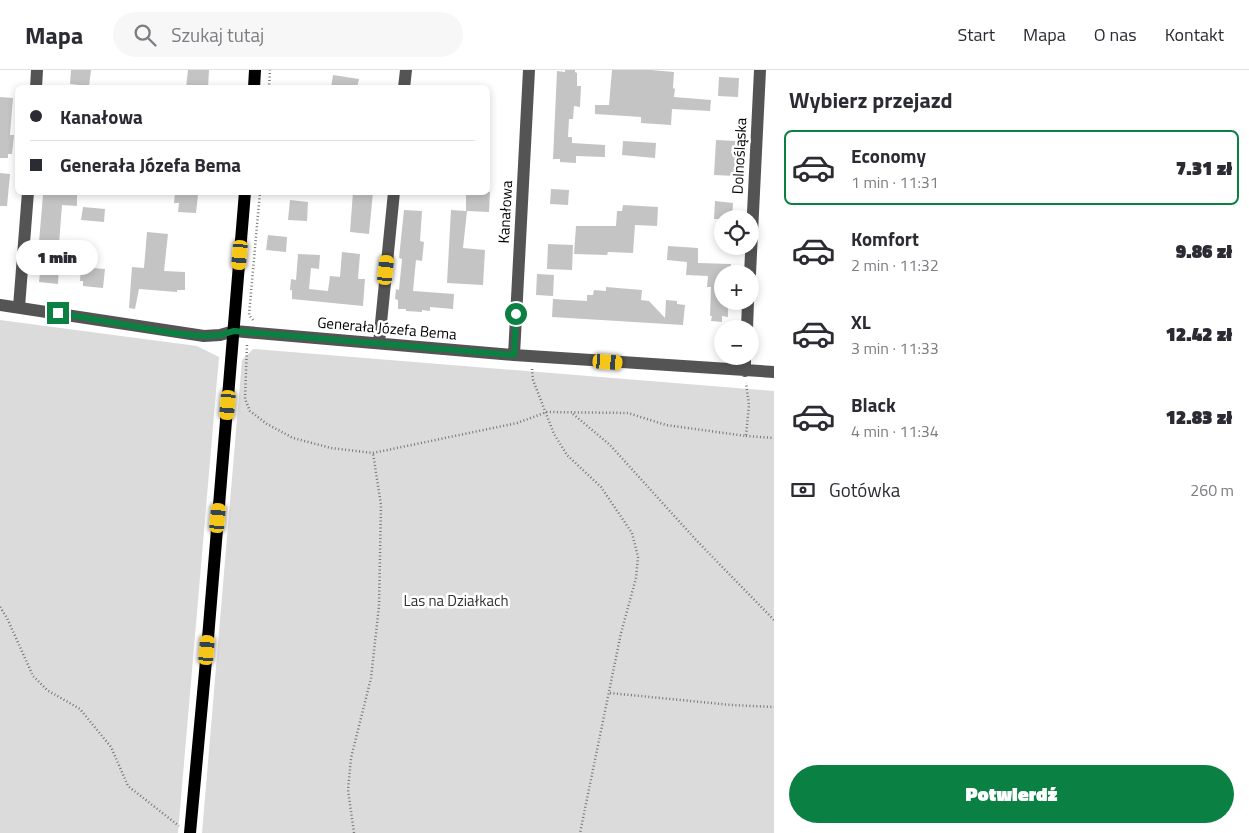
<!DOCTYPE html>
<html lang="pl">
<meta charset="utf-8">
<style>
:root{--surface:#fff;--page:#f7f7f7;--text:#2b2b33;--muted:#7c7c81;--line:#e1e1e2;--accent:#0b8043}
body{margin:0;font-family:"Titillium Web",sans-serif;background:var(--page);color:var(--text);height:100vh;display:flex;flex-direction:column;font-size:19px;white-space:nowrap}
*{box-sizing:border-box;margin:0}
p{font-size:16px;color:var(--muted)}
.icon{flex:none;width:28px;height:28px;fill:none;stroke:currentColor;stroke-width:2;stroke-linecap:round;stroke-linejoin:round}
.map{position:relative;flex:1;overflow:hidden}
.details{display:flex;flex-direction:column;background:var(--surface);width:475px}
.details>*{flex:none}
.hud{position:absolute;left:15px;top:15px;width:475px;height:110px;border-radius:8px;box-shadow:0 2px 8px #0003;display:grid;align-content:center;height:110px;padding:0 15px;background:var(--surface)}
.buttons{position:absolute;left:714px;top:140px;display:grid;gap:10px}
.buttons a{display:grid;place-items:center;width:45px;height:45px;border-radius:50%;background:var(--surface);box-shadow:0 2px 8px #0003;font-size:25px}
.end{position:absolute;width:22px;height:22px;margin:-11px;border:6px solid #0b8043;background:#fff;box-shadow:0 0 0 2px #fff}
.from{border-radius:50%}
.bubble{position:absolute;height:35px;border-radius:18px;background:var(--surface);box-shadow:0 2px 8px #0003;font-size:16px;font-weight:800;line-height:35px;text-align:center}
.car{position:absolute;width:15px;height:30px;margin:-15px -8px;border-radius:6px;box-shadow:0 0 4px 1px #0007;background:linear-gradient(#f5c518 24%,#345 0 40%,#f5c518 0 76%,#345 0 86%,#f5c518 0)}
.hud b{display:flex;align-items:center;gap:18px;height:48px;font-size:19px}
.hud b+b{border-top:1px solid var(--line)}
.hud i{width:12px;height:12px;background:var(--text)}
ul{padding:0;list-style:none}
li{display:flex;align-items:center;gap:15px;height:75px;margin:0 10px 8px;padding:0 5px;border:2px solid transparent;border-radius:8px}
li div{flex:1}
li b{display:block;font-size:19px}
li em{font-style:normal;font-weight:800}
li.on{border-color:var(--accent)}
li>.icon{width:45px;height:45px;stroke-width:1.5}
h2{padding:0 15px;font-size:22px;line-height:60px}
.pay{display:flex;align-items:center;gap:12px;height:55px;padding:0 15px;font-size:19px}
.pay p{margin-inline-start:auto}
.primary-button{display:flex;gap:10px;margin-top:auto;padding:10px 15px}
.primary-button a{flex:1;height:58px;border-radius:30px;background:var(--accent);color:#fff;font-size:20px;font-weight:800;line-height:58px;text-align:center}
header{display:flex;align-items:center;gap:30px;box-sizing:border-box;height:70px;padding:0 25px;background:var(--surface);border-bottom:1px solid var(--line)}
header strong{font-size:24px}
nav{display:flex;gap:28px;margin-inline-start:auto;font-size:18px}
.search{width:350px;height:45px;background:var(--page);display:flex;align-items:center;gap:12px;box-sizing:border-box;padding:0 18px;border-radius:28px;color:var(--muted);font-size:19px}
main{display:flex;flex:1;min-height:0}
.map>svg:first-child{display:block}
.green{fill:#dbdbdb}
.building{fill:#c4c4c4}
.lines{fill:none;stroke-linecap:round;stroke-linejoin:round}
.path{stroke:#767676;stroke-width:2.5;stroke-dasharray:1 2.5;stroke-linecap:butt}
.minor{stroke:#545454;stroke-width:12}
.major{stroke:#000;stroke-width:12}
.route{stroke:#0b8043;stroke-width:6}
.labels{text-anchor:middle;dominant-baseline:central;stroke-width:5;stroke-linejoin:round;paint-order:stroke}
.street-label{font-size:15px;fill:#000;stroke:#fff}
.park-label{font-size:15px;fill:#323232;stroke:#fff}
</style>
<header>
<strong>Mapa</strong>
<div class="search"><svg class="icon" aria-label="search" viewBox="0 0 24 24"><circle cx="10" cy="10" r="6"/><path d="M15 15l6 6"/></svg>Szukaj tutaj</div>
<nav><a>Start</a><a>Mapa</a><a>O nas</a><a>Kontakt</a></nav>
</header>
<main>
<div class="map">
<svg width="774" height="763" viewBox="0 0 774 763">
<rect width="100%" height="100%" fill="#fff"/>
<path class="green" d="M 0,250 L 197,276 L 219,287 L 178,763 L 0,763 Z
M 253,279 L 774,321 L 774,763 L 202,763 L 242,290 Z"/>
<path class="building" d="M 71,0 L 91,0 L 89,16 L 70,14 Z
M 188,0 L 209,0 L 208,18 L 186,18 Z
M 565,0 L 575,0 L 575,2 L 577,3 L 577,16 L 581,16 L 580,37 L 574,36 L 573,49 L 569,49 L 568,67 L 572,67 L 572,73 L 605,75 L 605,87 L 576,86 L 576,93 L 560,92 L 560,89 L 553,89 L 557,1 L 565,2 Z
M 612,0 L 651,0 L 674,2 L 673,18 L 675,19 L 674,27 L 711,30 L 710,41 L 672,39 L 671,55 L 641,53 L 641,47 L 595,44 L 595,35 L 609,35 Z
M 333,5 L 359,9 L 357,18 L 331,18 Z
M 719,7 L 739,8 L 738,27 L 718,26 Z
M 0,27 L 13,28 L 10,65 L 14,65 L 12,84 L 8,84 L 8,88 L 0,88 Z
M 716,70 L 737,71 L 735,106 L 714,105 Z
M 623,71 L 656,73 L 655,88 L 622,85 Z
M 0,103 L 10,104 L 7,136 L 0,136 Z
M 551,119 L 569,120 L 568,135 L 550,134 Z
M 47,122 L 77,122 L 77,136 L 62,135 L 59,174 L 39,172 L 43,125 L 47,125 Z
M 353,122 L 373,122 L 369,164 L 350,162 Z
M 469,122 L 490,122 L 489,142 L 467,141 L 463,178 L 485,180 L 483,215 L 447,213 L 451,140 L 466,141 L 466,124 L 469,124 Z
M 175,123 L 198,125 L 196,143 L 178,142 L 179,133 L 174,133 Z
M 290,130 L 308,132 L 307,151 L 288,150 Z
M 715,131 L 733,133 L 732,149 L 714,149 Z
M 623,135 L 658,137 L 657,156 L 635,155 L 633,183 L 608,182 L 607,185 L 574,184 L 576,156 L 616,156 L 617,141 L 622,141 Z
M 83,137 L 105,139 L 104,152 L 81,150 Z
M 404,140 L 422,141 L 420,171 L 424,172 L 422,191 L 416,190 L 413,221 L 454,224 L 453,239 L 430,237 L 430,241 L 422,240 L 422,242 L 406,241 L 406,239 L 398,239 L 398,230 L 395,229 L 396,219 L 399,220 L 402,189 L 399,188 Z
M 147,162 L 168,164 L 164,201 L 185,202 L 185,220 L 177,220 L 177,222 L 139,219 L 135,239 L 129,238 L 132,197 L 144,198 Z
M 268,165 L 287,167 L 286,182 L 266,180 Z
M 548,174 L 573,175 L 572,200 L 547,199 Z
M 668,176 L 698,178 L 698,193 L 731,194 L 730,204 L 722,204 L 722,231 L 728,231 L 728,247 L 722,246 L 722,252 L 711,251 L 712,246 L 710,246 L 711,217 L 707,217 L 708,206 L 686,205 L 687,192 L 667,190 Z
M 342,182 L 360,184 L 358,209 L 365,209 L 363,236 L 292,229 L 292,220 L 290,220 L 291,209 L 296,210 L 298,184 L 320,185 L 319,199 L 311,198 L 309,219 L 328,221 L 330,206 L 340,207 Z
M 65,183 L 77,184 L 76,196 L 64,195 Z
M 41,194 L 59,195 L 58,214 L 39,212 Z
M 81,197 L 105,199 L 103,218 L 83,216 L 83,211 L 80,211 Z
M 537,204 L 554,205 L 553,226 L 536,225 Z
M 606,217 L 642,220 L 641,230 L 649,231 L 665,248 L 666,230 L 677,231 L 677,234 L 685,235 L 683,255 L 552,247 L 553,229 L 587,231 L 587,225 L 593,225 L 594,220 L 606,221 Z"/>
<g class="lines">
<path class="path" d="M 269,18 L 270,0
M 253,250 L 249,245 L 260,122
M 247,275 L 245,329 L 250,341 L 267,354 L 293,368 L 331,378 L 373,383 L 517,353 L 547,342 L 628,343 L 666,355 L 746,366 L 749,335 L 746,313
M 532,299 L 533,310 L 554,364 L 567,385 L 601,417 L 632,463 L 638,487 L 636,508 L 621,563 L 580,763
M 573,344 L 610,375 L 697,471 L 774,550
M 746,366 L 774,368
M 0,537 L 7,548 L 33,606 L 47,620 L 80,639 L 111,677 L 128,716 L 179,756
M 610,623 L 731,635 L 774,637
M 354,763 L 348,720 L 351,688 L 371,608 L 379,536 L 381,435 L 373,383"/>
<path class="minor" d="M 36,18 L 37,0
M 404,18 L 406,0
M 750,204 L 760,0
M 0,235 L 204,266 L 220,265 L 234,261 L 514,285 L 774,302
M 19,237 L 28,122
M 747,259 L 748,231
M 379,273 L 394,122
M 514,285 L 529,0
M 745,301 L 745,286"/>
<path class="major" d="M 254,18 L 255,0
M 190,763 L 207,580 L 245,122"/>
</g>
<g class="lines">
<path class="route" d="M 58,243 L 173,263 L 204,266 L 220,265 L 234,261 L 514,285 L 516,244"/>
</g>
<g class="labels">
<g class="street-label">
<text transform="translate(739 86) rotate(-87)">Dolnośląska</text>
<text transform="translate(505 142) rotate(-87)">Kanałowa</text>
<text transform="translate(387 258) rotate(5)">Generała Józefa Bema</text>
</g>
<g class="park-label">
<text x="456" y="530">Las na Działkach</text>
</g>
</g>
</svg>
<div class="buttons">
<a><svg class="icon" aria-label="locate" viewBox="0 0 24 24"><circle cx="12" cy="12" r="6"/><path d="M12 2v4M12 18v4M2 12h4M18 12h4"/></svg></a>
<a>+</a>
<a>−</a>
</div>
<i class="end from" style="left:516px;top:244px"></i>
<i class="end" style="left:58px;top:243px"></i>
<div class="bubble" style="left:16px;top:170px;width:82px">1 min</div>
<i class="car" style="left:240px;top:185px;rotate:185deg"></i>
<i class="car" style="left:386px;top:200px;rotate:6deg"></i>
<i class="car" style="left:608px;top:292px;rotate:94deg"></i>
<i class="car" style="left:228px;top:335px;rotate:185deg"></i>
<i class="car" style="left:218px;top:448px;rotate:5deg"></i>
<i class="car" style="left:207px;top:580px;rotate:5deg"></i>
<div class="hud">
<b><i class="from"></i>Kanałowa</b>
<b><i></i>Generała Józefa Bema</b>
</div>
</div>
<section class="details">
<h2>Wybierz przejazd</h2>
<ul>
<li class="on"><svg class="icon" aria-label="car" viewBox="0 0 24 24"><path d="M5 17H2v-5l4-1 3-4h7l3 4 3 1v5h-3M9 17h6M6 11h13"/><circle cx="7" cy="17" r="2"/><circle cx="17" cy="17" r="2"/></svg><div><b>Economy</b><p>1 min · 11:31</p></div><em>7.31 zł</em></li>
<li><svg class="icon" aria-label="car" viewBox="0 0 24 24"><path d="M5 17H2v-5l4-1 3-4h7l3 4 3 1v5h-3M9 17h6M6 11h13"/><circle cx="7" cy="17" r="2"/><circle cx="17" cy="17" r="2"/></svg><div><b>Komfort</b><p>2 min · 11:32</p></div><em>9.86 zł</em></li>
<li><svg class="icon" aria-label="car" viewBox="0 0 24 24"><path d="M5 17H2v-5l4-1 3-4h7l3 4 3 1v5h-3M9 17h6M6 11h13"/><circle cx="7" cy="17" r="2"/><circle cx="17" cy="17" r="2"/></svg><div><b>XL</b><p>3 min · 11:33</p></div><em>12.42 zł</em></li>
<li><svg class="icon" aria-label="car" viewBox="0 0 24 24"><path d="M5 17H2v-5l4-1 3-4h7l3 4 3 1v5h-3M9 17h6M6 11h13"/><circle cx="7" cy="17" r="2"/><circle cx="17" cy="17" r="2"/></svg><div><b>Black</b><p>4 min · 11:34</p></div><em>12.83 zł</em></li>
</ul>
<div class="pay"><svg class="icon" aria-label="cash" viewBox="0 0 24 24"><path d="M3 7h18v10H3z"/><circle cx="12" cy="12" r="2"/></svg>Gotówka<p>260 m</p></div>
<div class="primary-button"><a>Potwierdź</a></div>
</section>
</main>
